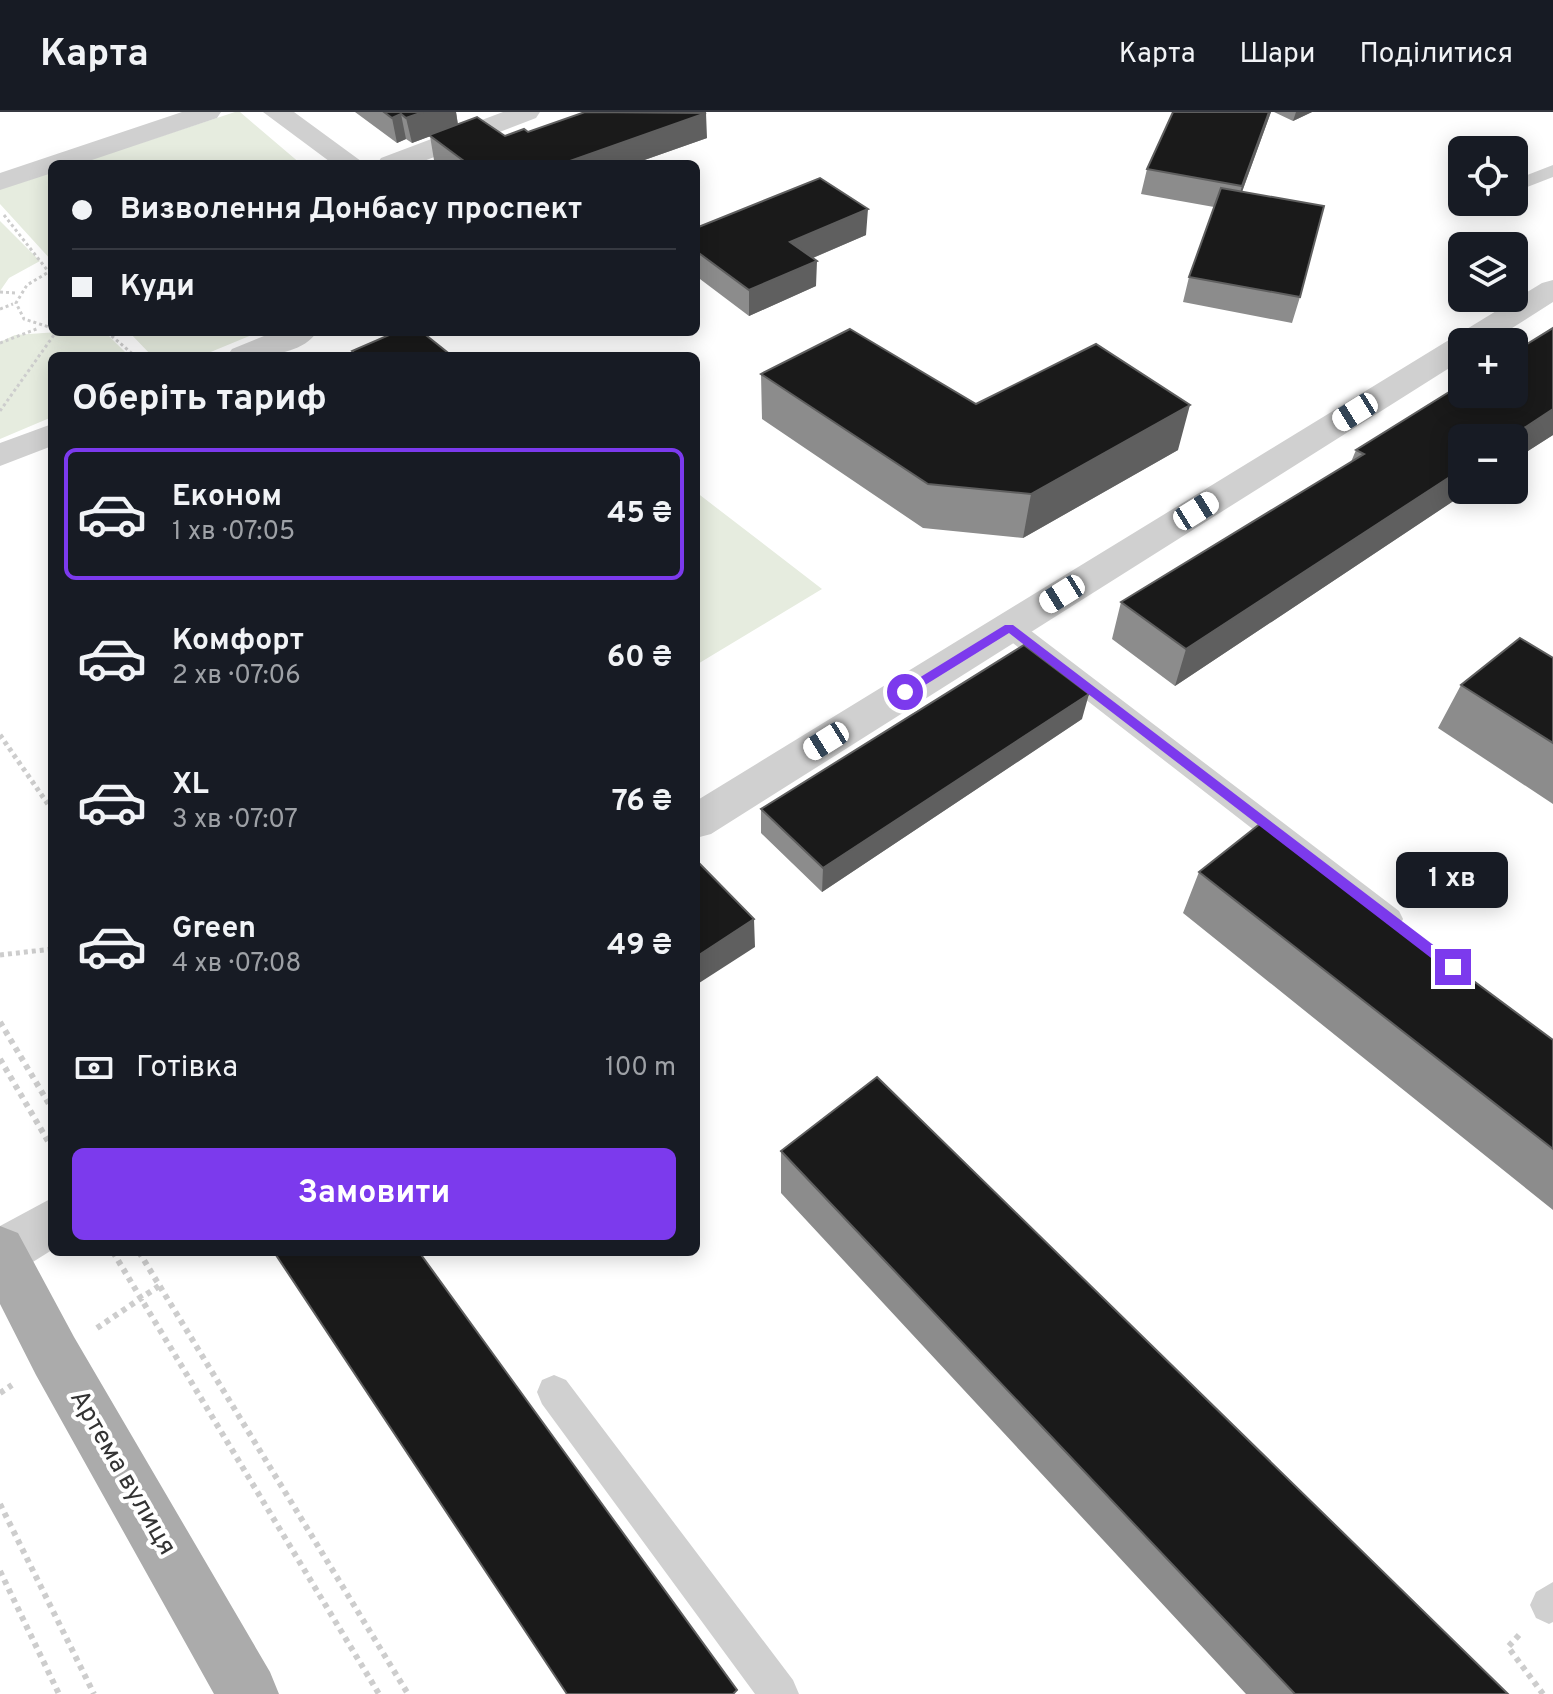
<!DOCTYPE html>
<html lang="uk">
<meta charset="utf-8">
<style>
:root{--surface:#171b24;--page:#20242c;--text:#f1f3f6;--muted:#9ea1a6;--line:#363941;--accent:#7c3aed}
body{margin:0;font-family:Overpass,sans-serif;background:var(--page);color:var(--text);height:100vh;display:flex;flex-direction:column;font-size:30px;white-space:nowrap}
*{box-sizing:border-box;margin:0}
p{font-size:26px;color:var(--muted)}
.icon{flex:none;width:44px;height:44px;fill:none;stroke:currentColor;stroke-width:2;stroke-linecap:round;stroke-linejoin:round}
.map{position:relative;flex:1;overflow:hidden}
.panel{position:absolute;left:48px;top:240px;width:652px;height:904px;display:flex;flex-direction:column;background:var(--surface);border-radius:12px;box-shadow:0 4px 20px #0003}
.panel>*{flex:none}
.top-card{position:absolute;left:48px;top:48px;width:652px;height:176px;border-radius:12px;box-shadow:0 4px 20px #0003;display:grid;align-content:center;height:176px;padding:0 24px;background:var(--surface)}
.controls{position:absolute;left:1448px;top:24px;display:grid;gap:16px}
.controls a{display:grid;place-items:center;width:80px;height:80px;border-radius:12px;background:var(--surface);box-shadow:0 4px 20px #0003;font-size:40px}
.end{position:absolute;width:36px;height:36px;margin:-18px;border:10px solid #7c3aed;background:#fff;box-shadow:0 0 0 4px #fff}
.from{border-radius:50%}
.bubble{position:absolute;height:56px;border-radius:12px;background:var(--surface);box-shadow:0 4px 20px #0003;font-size:26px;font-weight:700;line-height:56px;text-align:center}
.car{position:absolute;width:24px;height:48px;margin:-24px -12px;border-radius:10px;box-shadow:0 0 6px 2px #0007;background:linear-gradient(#fff 24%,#345 0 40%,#fff 0 76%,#345 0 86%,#fff 0)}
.top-card b{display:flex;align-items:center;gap:28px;height:76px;font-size:30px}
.top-card b+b{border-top:2px solid var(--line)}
.top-card i{width:20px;height:20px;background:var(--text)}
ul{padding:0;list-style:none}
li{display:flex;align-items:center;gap:24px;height:132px;margin:0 16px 12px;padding:0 8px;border:4px solid transparent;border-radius:12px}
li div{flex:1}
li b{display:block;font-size:30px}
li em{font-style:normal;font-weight:700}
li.current{border-color:var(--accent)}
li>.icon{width:72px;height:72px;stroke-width:1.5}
h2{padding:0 24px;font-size:36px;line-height:96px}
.pay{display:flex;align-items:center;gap:20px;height:88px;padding:0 24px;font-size:30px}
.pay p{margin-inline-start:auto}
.button{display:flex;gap:16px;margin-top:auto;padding:16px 24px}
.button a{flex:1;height:92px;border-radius:12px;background:var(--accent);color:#fff;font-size:32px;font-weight:700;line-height:92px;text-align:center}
header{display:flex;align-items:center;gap:48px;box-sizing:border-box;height:112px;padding:0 40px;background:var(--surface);border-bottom:2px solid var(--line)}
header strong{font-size:38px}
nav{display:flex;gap:44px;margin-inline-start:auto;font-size:28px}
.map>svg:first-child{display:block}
.green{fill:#e6ecdf}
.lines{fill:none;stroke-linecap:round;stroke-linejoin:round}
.path-far2{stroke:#cdcdcd;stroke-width:3;stroke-dasharray:3 3;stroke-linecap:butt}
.path-far1{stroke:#cdcdcd;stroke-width:5;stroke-dasharray:4 4;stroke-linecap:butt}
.path{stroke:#cdcdcd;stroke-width:6;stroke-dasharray:5 5;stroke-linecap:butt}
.lane{fill:#d0d0d0;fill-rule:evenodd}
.street{fill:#d0d0d0;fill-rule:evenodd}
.primary{fill:#ababab;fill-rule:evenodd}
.wall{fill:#8c8c8c}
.shaded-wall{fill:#5f5f5f}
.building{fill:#1a1a1a;stroke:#5f5f5f;stroke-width:2}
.route{fill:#7c3aed}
.labels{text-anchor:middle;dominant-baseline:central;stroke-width:8;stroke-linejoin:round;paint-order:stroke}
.near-street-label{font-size:26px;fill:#333;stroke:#fff}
</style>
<header>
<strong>Карта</strong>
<nav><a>Карта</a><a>Шари</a><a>Поділитися</a></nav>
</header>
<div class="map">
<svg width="1553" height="1582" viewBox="0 0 1553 1582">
<rect width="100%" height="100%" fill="#fff"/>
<path class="green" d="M 235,0 L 240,0 L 301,52 L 77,52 Z
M 52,60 L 52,149 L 0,92 L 0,77 Z
M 0,109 L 40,149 L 9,166 L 0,179 Z
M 58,220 L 105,220 L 129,244 L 52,244 L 52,305 L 0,327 L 0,230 L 15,223 Z
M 129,220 L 259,220 L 201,244 L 152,244 Z
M 696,380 L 822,477 L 696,553 Z"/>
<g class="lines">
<path class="path-far2" d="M 4,103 L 48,159
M 52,158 L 27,173 L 16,191 L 24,207 L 52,216
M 0,180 L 16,181
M 0,197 L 13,192
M 107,220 L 135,244
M 0,231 L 39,216
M 0,299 L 56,220"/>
<path class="path-far1" d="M 0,623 L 52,698
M 0,843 L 52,837"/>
<path class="path" d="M 0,910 L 52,997
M 0,947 L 52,1036
M 113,1140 L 379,1582
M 139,1140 L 408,1582
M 97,1216 L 159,1174
M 0,1281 L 12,1273
M 0,1392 L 94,1582
M 0,1459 L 59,1582
M 1519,1523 L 1508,1535 L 1543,1582"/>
<path class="lane" d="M 1553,53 L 1553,65 L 1514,80 L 1514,68 Z
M 1009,507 L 1018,509 L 1399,799 L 1403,807 L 1399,815 L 1389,819 L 1379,815 L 1000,521 L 997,515 L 1000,509 Z
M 554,1263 L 566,1268 L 793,1568 L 799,1582 L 755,1582 L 542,1292 L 537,1280 L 542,1268 Z
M 1553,1470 L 1553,1510 L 1549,1512 L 1536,1506 L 1530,1493 L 1536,1480 Z"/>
<path class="street" d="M 182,0 L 221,0 L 217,6 L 80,52 L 52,52 L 52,61 L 0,78 L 0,61 Z
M 263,0 L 294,0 L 365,52 L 333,52 Z
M 503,0 L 540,0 L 536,6 L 416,52 L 377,52 L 381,46 Z
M 1553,168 L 1553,190 L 1490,230 L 1462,230 L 1462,248 L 711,722 L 696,726 L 696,689 L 1542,171 Z
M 274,220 L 317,220 C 299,246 255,244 227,244 L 232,237 Z
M 52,312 L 52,334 L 0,354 L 0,331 Z
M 52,1086 L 52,1138 L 20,1158 L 0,1165 L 0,1114 Z"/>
<path class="primary" d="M 0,1114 L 18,1121 L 74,1225 L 270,1560 L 279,1582 L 214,1582 L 36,1263 L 0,1192 Z"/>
</g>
<path class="wall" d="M 355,0 L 456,0 L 458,12 L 505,24 L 528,20 L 707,26 L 633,52 L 439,52 L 434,48 L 430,24 L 412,31 L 406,27 L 397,31 Z
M 1271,0 L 1242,80 L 1300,185 L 1292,211 L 1183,190 L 1189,165 L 1214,95 L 1141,82 L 1147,57 Z
M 1274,0 L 1312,0 L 1293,9 Z
M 696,116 L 866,123 L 813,146 L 816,174 L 749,204 L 696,164 Z
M 761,262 L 976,292 L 1178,338 L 1023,426 L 923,416 L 762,307 Z
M 1553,323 L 1514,348 L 1514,326 L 1462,378 L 1470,378 L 1175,574 L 1112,527 L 1121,490 L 1351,350 L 1356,338 Z
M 1553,546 L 1553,692 L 1438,616 L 1461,573 Z
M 1082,607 L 822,780 L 761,721 L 761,697 Z
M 1199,760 L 1553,928 L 1553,1098 L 1183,801 Z
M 781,1039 L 1508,1582 L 1246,1582 L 781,1081 Z"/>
<path class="shaded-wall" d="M 423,0 L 456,0 L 458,14 L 412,31 L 406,6 Z
M 1269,0 L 1271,0 L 1235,99 L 1242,74 Z
M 1296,0 L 1312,0 L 1293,9 Z
M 706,1 L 707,26 L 633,52 L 570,52 L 570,49 Z
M 401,2 L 406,27 L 397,31 L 392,6 Z
M 868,97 L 866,123 L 789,156 L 790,130 Z
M 817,149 L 816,174 L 749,204 L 749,178 Z
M 1190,293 L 1178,338 L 1023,426 L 1031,382 Z
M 1553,297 L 1553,323 L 1514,348 L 1514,326 L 1509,326 Z
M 1462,357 L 1462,378 L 1470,378 L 1175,574 L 1186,537 Z
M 1089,582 L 1082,607 L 822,780 L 823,756 Z
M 754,807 L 755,835 L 696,873 L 696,845 Z"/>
<path class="building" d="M 384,0 L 423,0 L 406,6 L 401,2 L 392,6 Z
M 585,0 L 706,1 L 570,49 L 575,52 L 468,52 L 429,23 L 477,5 L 505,24 L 524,17 L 528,20 Z
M 1173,0 L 1269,0 L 1242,74 L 1147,57 Z
M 820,66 L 868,97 L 790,130 L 817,149 L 749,178 L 696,139 L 696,116 Z
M 1221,76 L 1324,94 L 1300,185 L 1189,165 Z
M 1553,216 L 1553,297 L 1509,326 L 1462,326 L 1462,357 L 1186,537 L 1121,490 L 1364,342 L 1356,338 L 1462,272 L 1462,282 L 1514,282 L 1514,240 Z
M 850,217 L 976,292 L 1096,232 L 1190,293 L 1031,382 L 928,372 L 761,262 Z
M 396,220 L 422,220 L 452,244 L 357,244 L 352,239 Z
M 1520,526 L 1553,546 L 1553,631 L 1461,573 Z
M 1024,533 L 1089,582 L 823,756 L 761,697 Z
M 1261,711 L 1553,928 L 1553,1037 L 1199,760 Z
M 696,748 L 754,807 L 696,845 Z
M 877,965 L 1508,1582 L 1295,1582 L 781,1039 Z
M 274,1140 L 419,1140 L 737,1578 L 733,1582 L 567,1582 Z"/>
<path class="route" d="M 1005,513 L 1013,513 L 1457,851 L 1457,859 L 1448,859 L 1009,521 L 909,583 L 901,583 L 901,577 Z"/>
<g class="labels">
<g class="near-street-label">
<text transform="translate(122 1361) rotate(60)">Артема вулиця</text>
</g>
</g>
</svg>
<div class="controls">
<a><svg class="icon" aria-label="locate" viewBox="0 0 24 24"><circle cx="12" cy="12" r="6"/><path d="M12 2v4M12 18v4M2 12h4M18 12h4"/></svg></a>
<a><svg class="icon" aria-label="layers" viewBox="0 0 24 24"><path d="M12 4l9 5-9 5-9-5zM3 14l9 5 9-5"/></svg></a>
<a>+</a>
<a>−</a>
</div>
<i class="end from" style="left:905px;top:580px"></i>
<i class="end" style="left:1453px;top:855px"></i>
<div class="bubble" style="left:1396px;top:740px;width:112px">1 хв</div>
<i class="car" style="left:1355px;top:300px;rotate:238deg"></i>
<i class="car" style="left:1196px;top:399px;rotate:58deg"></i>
<i class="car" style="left:1062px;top:482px;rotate:238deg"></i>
<i class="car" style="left:826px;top:629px;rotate:238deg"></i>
<div class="top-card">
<b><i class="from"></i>Визволення Донбасу проспект</b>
<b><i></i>Куди</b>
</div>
<section class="panel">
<h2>Оберіть тариф</h2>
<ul>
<li class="current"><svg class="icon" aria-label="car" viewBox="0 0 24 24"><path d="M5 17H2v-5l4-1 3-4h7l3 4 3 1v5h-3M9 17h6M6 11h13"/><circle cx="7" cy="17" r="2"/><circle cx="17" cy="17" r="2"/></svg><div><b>Економ</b><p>1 хв · 07:05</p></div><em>45 ₴</em></li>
<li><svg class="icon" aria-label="car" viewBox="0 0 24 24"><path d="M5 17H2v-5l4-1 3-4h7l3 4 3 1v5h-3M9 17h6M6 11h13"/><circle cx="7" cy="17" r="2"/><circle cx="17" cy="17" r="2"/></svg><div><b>Комфорт</b><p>2 хв · 07:06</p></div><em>60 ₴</em></li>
<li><svg class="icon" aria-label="car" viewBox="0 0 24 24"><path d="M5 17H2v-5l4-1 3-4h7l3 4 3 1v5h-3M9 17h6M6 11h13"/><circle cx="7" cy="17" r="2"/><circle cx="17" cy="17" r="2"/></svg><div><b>XL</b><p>3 хв · 07:07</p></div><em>76 ₴</em></li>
<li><svg class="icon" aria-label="car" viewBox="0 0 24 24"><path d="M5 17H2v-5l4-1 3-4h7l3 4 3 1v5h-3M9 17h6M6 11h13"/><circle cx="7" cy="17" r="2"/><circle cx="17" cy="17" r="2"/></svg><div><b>Green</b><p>4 хв · 07:08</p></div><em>49 ₴</em></li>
</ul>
<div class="pay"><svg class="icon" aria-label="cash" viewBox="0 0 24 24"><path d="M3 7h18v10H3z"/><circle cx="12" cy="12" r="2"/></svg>Готівка<p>100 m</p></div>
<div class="button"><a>Замовити</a></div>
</section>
</div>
